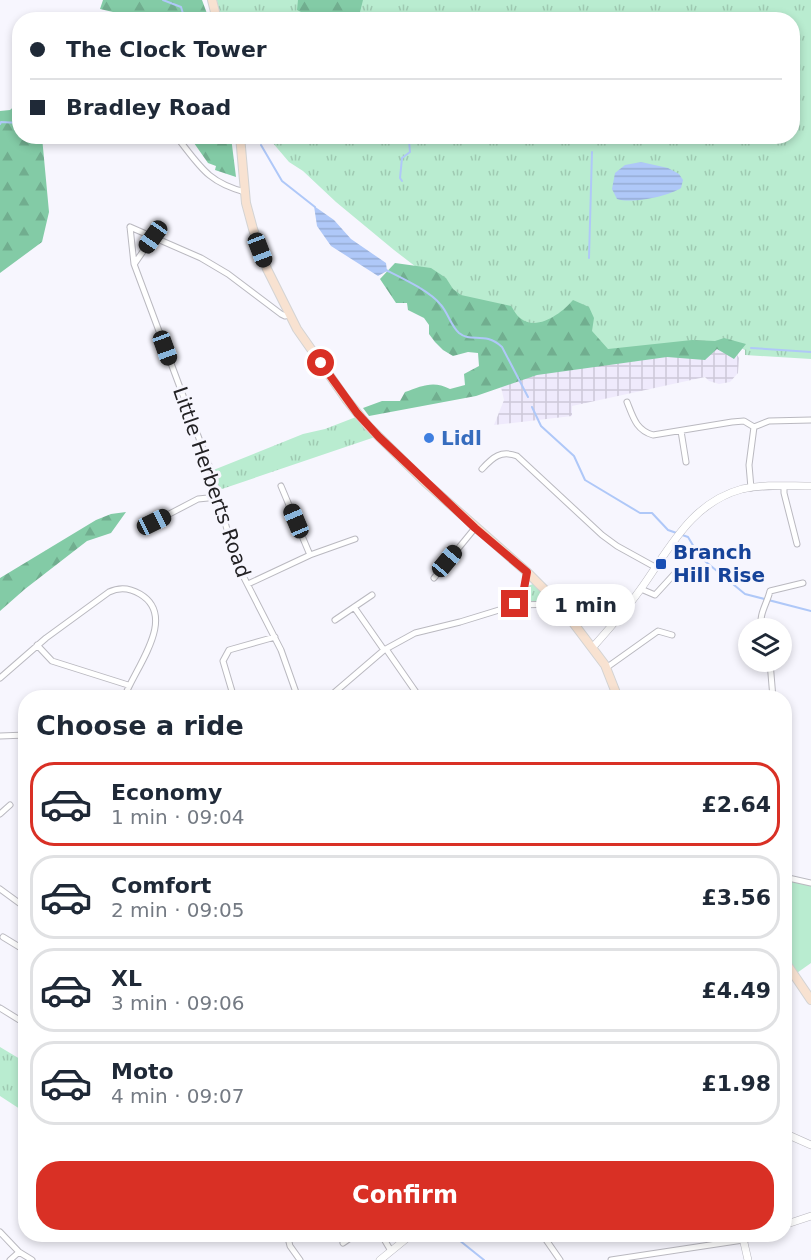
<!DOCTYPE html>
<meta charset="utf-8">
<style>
:root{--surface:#fff;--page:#f6f6f7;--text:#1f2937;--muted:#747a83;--line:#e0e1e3;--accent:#d93025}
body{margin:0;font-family:"DejaVu Sans",sans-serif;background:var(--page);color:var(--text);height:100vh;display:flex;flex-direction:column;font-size:22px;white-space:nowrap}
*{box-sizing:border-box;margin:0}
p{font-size:20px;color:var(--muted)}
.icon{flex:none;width:33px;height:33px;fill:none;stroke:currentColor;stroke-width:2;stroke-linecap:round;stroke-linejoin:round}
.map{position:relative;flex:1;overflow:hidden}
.drawer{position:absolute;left:18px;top:690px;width:774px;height:552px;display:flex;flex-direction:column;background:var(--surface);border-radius:24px;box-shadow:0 3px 9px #0003}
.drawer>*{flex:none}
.top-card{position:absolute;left:12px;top:12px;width:788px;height:132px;border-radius:24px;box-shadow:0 3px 9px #0003;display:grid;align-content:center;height:132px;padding:0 18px;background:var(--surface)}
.controls{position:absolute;left:738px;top:618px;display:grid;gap:12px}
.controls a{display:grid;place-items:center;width:54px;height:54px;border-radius:50%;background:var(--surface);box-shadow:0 3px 9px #0003;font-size:30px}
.end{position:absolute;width:27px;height:27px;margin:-14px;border:8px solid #d93025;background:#fff;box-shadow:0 0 0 3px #fff}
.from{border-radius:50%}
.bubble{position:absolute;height:42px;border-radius:21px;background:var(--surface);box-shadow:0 3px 9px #0003;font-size:20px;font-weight:700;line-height:42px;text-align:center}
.car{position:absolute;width:18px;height:36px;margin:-18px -9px;border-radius:8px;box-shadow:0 0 4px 2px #0007;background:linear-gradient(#222 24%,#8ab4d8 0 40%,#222 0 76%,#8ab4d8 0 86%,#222 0)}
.top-card b{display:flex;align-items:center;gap:21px;height:57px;font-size:22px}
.top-card b+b{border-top:2px solid var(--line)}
.top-card i{width:15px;height:15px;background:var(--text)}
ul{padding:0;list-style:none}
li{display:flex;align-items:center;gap:18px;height:84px;margin:0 12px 9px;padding:0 6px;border:3px solid var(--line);border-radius:24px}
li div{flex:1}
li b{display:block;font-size:22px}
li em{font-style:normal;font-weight:700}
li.active{border-color:var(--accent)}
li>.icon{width:54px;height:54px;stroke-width:1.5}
h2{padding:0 18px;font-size:27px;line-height:72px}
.action{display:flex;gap:12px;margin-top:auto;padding:12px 18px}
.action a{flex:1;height:69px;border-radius:24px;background:var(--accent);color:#fff;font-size:24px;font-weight:700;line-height:69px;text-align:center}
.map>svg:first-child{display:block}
.industrial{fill:url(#industrial-grid)}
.grass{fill:url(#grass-tufts)}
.forest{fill:url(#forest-firs)}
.park{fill:#b9ecd0}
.water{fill:url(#water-rules)}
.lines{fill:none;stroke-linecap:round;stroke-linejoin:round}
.stream{stroke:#afc8f8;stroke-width:2}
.minor-casing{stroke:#bab9c0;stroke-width:7}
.tertiary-casing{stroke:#bab9c0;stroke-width:8}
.primary-casing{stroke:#d3d3d3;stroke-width:10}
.minor{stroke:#fff;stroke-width:5}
.tertiary{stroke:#fff;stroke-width:7}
.primary{stroke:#f8e2d1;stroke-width:8}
.route{stroke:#d93025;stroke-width:8}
.shop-dot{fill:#3f7fe0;stroke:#f7f6fe;stroke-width:2}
.transit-dot{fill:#1a4fb4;stroke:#f7f6fe;stroke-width:2}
.labels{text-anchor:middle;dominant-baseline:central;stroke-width:6;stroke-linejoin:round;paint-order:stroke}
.shop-label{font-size:20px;font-weight:bold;fill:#366cbe;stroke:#f7f6fe;text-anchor:start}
.street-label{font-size:20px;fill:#232225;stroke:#f7f6fe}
.transit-label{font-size:20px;font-weight:bold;fill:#164399;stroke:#f7f6fe;text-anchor:start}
</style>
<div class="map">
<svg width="811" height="1260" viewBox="0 0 811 1260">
<defs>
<pattern id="industrial-grid" width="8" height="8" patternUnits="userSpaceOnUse" patternTransform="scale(1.5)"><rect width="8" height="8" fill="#efeafc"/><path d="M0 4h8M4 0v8" fill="none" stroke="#cdc8d8"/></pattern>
<pattern id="grass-tufts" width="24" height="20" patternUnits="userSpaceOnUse" patternTransform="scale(1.5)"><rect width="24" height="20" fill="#b9ecd0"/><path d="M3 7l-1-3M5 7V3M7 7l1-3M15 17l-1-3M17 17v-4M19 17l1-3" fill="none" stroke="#9fcab2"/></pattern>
<pattern id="forest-firs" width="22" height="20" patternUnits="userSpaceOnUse" patternTransform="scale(1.5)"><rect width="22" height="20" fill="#83cba6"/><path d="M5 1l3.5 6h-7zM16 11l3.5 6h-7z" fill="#71ae8f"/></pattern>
<pattern id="water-rules" width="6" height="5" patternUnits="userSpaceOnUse" patternTransform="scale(1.5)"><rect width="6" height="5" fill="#afc8f8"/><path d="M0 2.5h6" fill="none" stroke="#96acd4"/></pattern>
</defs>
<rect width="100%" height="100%" fill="#f7f6fe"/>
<path class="industrial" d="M 715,346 L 735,351 L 739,358 L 738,373 L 730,382 L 719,384 L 709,381 L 705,377 L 572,406 L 572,416 L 494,425 L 504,400 L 500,383 L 508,367 Z"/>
<path class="grass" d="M 217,0 L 811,0 L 811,359 L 745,355 L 745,350 L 739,347 L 542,364 L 394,250 L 336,202 L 303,171 L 289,162 L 272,142 L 256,137 L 792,136 L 792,20 L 219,20 Z
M 356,417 L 375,437 L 216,491 L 211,471 L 303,434 L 325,429 Z
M 533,584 L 547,598 L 546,601 L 542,603 L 528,601 L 526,598 L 528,586 Z
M 0,1047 L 25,1062 L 25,1079 L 19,1094 L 25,1097 L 25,1108 L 23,1111 L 0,1096 Z"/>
<path class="forest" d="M 103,0 L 202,0 L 209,19 L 143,19 L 100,9 Z
M 298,0 L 363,0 L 360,12 L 311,17 L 297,10 Z
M 19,102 L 20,136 L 42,137 L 49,212 L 42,242 L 0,273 L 0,111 L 10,110 Z
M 194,137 L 231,137 L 236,177 L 215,170 L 216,166 L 208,163 L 194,143 Z
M 395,263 L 431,268 L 446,278 L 453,289 L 461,295 L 511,306 C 514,310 516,315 520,318 C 537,332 562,313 573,300 L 589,307 L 594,318 L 592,331 L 608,349 L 692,340 L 715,341 L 724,338 L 746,344 L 734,359 L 717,349 L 705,360 L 667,357 L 537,375 L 476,396 L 369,416 L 363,408 L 382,401 L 400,401 L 405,392 C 422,386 433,380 450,389 L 465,385 L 464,374 L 479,366 L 478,353 L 468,352 L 453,356 L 443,350 L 435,342 L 429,334 L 429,325 L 424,318 L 408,310 L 407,303 L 396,303 L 380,279 Z
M 126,512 L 111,533 L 87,541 L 25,589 L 0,611 L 0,578 L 96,520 L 111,514 Z"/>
<path class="park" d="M 784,879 L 811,883 L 811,963 L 794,975 L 785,960 Z"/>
<path class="water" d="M 641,162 L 668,168 L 679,174 L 683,180 L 681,188 C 669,196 632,204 617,199 L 612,189 L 615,173 L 625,165 Z
M 314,206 L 334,220 L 351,239 L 386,263 L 387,271 L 378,276 L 331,246 L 317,226 Z"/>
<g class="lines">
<path class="stream" d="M 163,0 L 181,7 L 185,20
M 0,124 L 1,122 L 20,123
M 431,136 L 437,138 L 454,136
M 583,136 L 590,141
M 261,145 L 282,181 L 315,207
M 402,181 L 400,178 L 402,158 L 410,152 L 409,141 L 412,136
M 589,258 L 592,152
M 386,270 C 402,278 430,291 441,305 C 448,313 451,326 459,333 C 471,343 485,331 502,347 L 528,397
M 751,348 L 811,352
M 532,407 L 541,426 L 574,456 L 585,480 L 640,513 L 652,513 L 668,530 L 688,537 L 700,557 L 745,594 L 811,611
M 449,1234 L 459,1240 L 484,1260"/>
<defs>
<path id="minor" d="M 176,136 C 200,166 207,182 245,192
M 130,227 L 134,264 L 210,468 L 236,562 L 281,650 L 298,698
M 130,227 L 201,258 L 228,274 L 281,314 L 285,316 L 289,314
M 135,263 L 153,237
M 627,402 C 633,417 636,430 653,435 L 732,422 L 744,421 L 754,427
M 681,431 L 686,462
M 482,469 C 493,457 501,450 517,456 L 602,535 L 617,546 L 655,567
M 281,486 L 310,555
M 784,486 L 784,493 L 797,544
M 751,488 L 749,465 L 754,427 L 769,421 L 811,420
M 154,522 L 198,499 L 218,497
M 434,578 L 475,528
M 248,584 L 310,555 L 355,539
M 641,589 L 655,595 L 677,571
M 521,605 L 527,572
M 354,607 L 384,650
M 335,620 L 372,595
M 762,628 C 758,615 767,604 770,591 L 803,583
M 37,645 L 52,661 L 128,685
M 386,649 L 420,698
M 770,662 L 773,698
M 606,668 L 658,631 L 672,635
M 0,678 L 46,638 L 109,592 C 119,587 130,588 140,594 C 179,617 134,669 124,698
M 527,694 L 529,698
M 234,698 L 223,661 L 229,650 L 275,637
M 328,698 L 384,650 L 415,633 L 460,622 L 515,605 L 559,604
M 0,736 L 26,735
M 0,814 L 10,805
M 784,877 L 811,883
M 0,889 L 26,908
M 3,937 L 26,951
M 0,1008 L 26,1024
M 0,1232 L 19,1252 L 32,1260
M 287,1234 L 290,1246 L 300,1260
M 381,1234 L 391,1251
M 542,1234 L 560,1260
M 343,1243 L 356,1234
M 10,1260 L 19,1252
M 611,1260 L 743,1240"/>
<path id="tertiary" d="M 593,647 C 609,629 625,611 640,590 C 669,550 690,503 742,489 C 764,484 788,486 811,486
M 784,1133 L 811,1145
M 784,1225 L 811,1216
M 742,1234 L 748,1260
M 743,1240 L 759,1234
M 380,1260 L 412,1234"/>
<path id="primary" d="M 212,0 L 217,20
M 240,136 L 246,203 L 253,229 L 267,269 L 297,329 L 346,399 L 368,426 L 425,482 L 527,572 L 559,604 L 605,665 L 618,698
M 784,960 L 811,1000"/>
</defs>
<use href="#minor" class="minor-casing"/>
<use href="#tertiary" class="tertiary-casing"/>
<use href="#primary" class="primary-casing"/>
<use href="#minor" class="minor"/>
<use href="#tertiary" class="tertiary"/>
<use href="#primary" class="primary"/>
</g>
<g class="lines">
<path class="route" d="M 321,363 L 357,413 L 379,437 L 475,528 L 527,572 L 521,605 L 515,604"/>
</g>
<circle class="shop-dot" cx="429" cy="438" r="6"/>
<rect class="transit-dot" x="655" y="558" width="12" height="12" rx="3"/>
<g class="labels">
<g class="shop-label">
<text x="441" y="438">Lidl</text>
</g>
<g class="street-label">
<text transform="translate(212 482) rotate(71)">Little Herberts Road</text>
</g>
<g class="transit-label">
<text x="673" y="552">Branch<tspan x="673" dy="23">Hill Rise</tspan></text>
</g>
</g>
</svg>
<div class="controls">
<a><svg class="icon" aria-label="layers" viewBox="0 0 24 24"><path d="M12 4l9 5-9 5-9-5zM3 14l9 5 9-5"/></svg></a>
</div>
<i class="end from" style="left:321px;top:363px"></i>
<i class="end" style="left:515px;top:604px"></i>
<div class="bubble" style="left:536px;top:584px;width:99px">1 min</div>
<i class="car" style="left:153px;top:237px;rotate:215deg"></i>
<i class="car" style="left:260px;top:250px;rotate:159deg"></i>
<i class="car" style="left:165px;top:348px;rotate:160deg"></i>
<i class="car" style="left:296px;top:521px;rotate:337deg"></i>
<i class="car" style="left:154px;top:522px;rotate:64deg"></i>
<i class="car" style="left:447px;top:561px;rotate:40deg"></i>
<div class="top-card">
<b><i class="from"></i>The Clock Tower</b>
<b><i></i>Bradley Road</b>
</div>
<section class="drawer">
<h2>Choose a ride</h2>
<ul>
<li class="active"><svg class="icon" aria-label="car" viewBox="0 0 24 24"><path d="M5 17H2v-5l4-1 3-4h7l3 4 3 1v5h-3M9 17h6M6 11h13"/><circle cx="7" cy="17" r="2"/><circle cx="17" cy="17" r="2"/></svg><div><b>Economy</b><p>1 min · 09:04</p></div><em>£2.64</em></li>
<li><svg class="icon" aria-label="car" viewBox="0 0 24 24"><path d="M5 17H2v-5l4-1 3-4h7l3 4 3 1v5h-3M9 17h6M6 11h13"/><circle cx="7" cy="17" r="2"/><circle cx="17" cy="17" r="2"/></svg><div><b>Comfort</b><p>2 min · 09:05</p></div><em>£3.56</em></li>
<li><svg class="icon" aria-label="car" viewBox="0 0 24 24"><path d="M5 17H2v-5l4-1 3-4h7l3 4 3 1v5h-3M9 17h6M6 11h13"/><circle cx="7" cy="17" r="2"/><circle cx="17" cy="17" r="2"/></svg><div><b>XL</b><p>3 min · 09:06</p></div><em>£4.49</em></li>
<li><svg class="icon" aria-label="car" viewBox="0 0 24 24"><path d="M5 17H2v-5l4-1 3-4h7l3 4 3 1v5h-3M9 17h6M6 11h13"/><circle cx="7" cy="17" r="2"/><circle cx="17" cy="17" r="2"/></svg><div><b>Moto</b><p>4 min · 09:07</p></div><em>£1.98</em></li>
</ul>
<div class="action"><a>Confirm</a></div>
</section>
</div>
